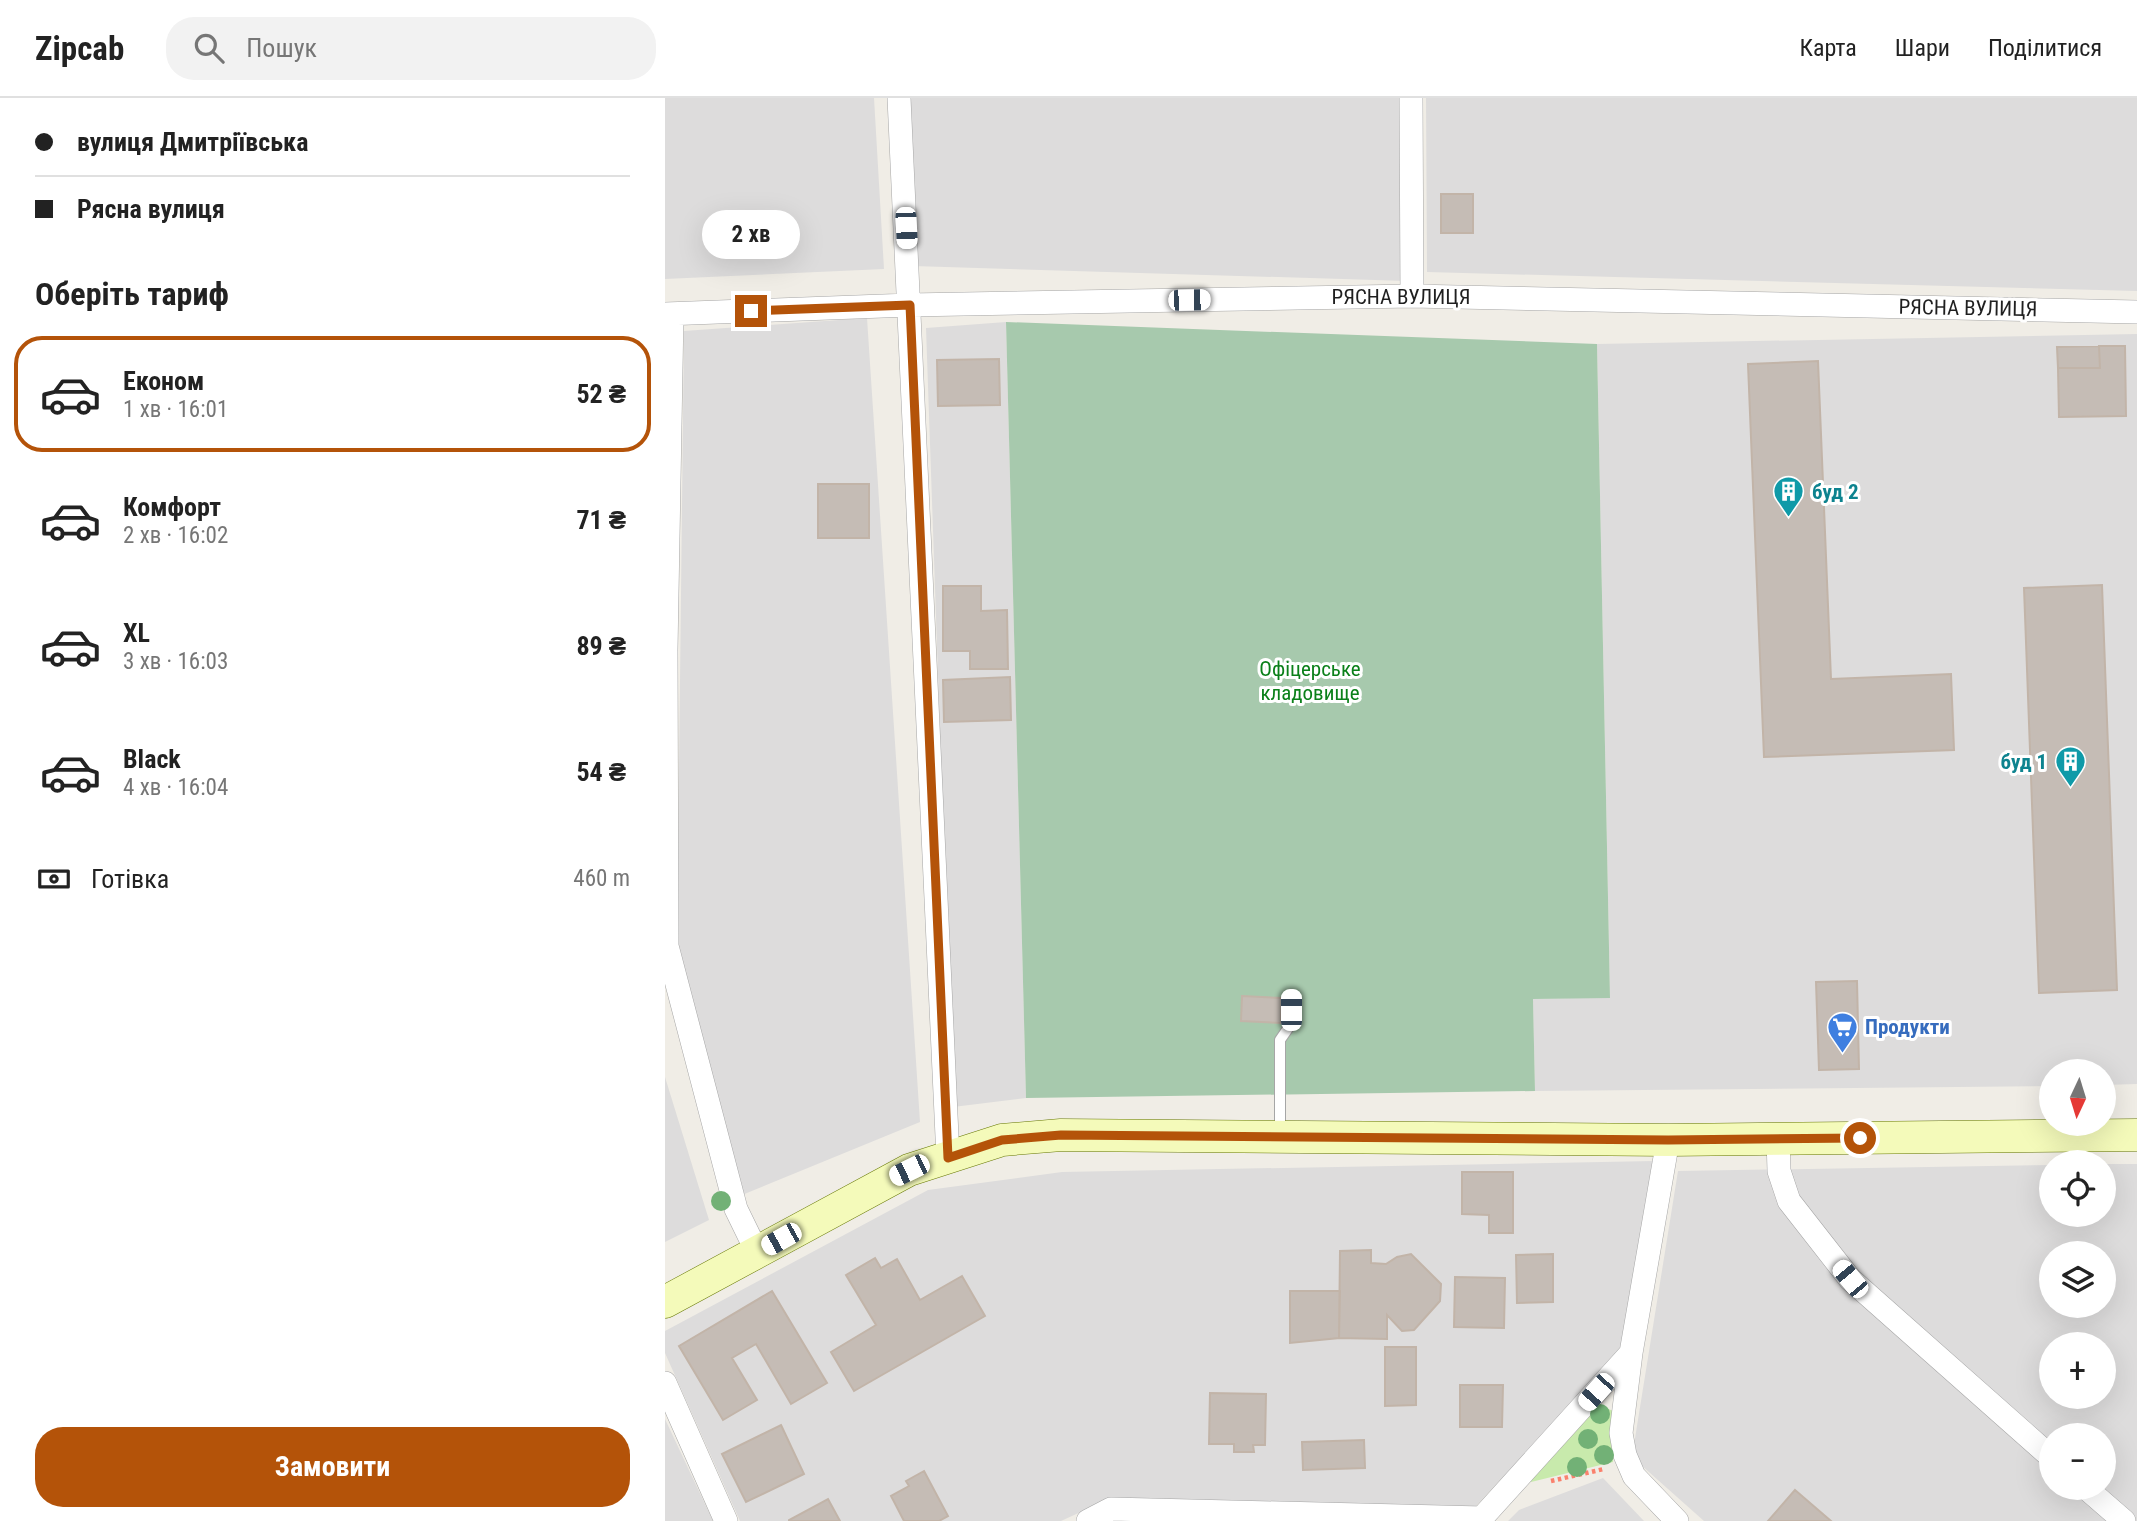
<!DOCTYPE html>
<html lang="uk">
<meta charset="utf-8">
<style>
:root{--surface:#fff;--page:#f2f2f2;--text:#222;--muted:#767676;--line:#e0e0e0;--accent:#b45309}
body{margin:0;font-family:"Roboto Condensed",sans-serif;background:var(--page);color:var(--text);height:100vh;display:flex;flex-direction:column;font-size:26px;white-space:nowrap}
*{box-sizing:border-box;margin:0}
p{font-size:23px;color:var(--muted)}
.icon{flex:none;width:38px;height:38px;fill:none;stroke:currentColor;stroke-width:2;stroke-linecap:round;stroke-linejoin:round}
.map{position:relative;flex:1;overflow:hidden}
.sheet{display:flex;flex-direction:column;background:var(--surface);width:665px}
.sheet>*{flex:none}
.hud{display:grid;align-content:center;height:154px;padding:0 35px;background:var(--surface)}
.needle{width:46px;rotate:184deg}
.buttons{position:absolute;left:1374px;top:961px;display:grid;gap:14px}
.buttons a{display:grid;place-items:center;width:77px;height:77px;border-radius:50%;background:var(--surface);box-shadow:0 7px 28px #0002;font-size:35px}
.end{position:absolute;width:32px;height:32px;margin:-16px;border:9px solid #b45309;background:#fff;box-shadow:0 0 0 4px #fff}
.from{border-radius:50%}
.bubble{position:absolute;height:49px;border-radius:24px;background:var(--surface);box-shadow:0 7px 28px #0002;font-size:23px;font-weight:700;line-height:49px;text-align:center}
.car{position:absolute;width:21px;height:42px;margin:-21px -10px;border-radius:9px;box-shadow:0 0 5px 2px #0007;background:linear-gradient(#fff 24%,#345 0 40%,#fff 0 76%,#345 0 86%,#fff 0)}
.hud b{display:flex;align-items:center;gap:24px;height:66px;font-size:26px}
.hud b+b{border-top:2px solid var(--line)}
.hud i{width:18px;height:18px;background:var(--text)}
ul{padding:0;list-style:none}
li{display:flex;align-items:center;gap:21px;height:116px;margin:0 14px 10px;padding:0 21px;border:4px solid transparent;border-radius:28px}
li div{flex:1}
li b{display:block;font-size:26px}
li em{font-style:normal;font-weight:700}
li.current{border-color:var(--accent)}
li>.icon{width:63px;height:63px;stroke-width:1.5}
h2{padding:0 35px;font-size:32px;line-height:84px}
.pay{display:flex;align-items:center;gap:18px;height:77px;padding:0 35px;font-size:26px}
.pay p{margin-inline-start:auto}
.primary-button{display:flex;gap:14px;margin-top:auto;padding:14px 35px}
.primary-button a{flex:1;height:80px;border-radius:28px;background:var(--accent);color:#fff;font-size:28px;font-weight:700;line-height:80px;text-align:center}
header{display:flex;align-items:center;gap:42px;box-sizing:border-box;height:98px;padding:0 35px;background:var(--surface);border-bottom:2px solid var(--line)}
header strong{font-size:33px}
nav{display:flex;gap:38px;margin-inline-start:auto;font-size:24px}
.search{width:490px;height:63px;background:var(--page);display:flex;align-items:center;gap:18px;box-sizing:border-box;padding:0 24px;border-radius:28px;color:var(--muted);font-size:26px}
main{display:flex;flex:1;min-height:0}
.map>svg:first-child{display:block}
.residential{fill:#dddcdc;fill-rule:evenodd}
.grass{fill:#c8eaac}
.cemetery{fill:#a7c9ad}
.building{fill:#c5bcb5;stroke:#c2b4a8;stroke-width:2}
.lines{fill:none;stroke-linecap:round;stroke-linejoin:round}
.service-casing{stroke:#a6a6a6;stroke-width:12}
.minor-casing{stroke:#a6a6a6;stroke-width:24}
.secondary-casing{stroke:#677805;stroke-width:33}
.path{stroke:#fa816d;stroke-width:4.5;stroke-dasharray:3.5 3.5;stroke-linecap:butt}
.service{stroke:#fff;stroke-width:10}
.minor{stroke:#fff;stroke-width:23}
.secondary{stroke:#f4faba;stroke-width:32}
.tree{fill:#72b176}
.route{stroke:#b45309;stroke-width:9}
.labels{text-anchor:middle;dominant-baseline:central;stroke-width:6;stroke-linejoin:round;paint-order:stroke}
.street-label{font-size:21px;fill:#1f1f1f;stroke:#fff}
.culture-label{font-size:21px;font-weight:bold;fill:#0d838f;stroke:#fff;text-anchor:start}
.park-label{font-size:21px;fill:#0b801a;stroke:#fff}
.shop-label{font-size:21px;font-weight:bold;fill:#366cbe;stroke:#fff;text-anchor:start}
</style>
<header>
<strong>Zipcab</strong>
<div class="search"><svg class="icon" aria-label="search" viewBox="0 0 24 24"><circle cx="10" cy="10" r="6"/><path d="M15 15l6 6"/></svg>Пошук</div>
<nav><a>Карта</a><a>Шари</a><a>Поділитися</a></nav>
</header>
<main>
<section class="sheet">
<div class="hud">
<b><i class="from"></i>вулиця Дмитріївська</b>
<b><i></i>Рясна вулиця</b>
</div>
<h2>Оберіть тариф</h2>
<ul>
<li class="current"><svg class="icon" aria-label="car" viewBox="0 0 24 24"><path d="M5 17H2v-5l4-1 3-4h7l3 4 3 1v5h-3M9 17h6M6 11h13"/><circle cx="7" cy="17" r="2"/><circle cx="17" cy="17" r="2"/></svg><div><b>Економ</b><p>1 хв · 16:01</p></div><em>52 ₴</em></li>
<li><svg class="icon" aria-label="car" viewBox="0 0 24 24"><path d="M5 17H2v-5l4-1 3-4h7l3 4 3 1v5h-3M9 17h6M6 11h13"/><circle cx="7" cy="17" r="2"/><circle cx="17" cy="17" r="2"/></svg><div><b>Комфорт</b><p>2 хв · 16:02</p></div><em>71 ₴</em></li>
<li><svg class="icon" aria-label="car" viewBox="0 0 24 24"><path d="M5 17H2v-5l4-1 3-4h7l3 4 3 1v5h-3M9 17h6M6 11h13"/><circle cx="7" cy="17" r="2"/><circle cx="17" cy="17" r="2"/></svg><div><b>XL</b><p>3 хв · 16:03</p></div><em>89 ₴</em></li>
<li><svg class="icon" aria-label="car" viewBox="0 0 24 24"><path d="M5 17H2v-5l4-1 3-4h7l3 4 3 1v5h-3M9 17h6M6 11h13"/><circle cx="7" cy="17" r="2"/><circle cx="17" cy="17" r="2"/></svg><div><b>Black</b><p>4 хв · 16:04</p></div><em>54 ₴</em></li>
</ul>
<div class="pay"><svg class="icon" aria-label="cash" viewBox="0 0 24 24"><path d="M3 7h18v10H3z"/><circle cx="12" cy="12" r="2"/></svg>Готівка<p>460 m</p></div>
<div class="primary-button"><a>Замовити</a></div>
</section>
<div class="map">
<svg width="1472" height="1423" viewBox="0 0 1472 1423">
<rect width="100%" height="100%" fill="#f0ede6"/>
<path class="residential" d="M 0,0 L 209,0 L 219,171 L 0,181 Z
M 242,0 L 734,0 L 742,183 L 248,168 Z
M 761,0 L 1472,0 L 1472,193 L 762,174 Z
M 202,220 L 255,1024 L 77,1097 L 12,847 L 19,233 Z
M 341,224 L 361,1000 L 288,1009 L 261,230 Z
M 1472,236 L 1472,986 L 1439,987 L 1438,973 L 1386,973 L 1386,988 L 870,993 L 868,901 L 945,899 L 932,246 Z
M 0,979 L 44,1122 L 0,1144 Z
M 989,1063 L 956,1252 L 809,1410 L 442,1402 L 396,1423 L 75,1423 L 0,1255 L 0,1233 L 263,1092 L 397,1074 Z
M 1439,1066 L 1472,1066 L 1472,1423 L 1039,1423 L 967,1359 L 1013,1073 L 1386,1067 L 1386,1116 L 1438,1116 ZM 1386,1155 L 1438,1155 L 1438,1208 L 1386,1208 ZM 1386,1246 L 1438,1246 L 1438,1298 L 1386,1298 ZM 1386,1337 L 1438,1337 L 1438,1390 L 1386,1390 Z
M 0,1321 L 48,1423 L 0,1423 Z
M 938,1380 L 979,1423 L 843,1423 L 854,1412 Z"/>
<path class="grass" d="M 928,1305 L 951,1314 L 948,1364 L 866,1384 L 859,1377 Z"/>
<path class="cemetery" d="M 341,224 L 932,246 L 945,900 L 868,901 L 870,993 L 361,1000 Z"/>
<path class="building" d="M 776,96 L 808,96 L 808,135 L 776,135 Z
M 1434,248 L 1460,248 L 1461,318 L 1394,319 L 1393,270 L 1435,270 Z
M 1434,248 L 1435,270 L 1393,270 L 1392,249 Z
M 334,261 L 335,307 L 273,308 L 272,262 Z
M 1153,263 L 1166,581 L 1286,576 L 1289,652 L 1099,659 L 1083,266 Z
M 153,386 L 204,386 L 204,440 L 153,440 Z
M 1437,487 L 1452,892 L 1374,895 L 1359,490 Z
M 278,488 L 316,488 L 316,513 L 342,512 L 343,571 L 305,571 L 305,553 L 278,553 Z
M 345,579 L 346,622 L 279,624 L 278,582 Z
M 1192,883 L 1194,971 L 1154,972 L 1151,884 Z
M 577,898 L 617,900 L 616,925 L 576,923 Z
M 797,1074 L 848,1074 L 848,1135 L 824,1135 L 824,1117 L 797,1116 Z
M 706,1152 L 706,1165 L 721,1166 L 732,1159 L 746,1156 L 776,1186 L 775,1203 L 749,1232 L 737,1233 L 722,1217 L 722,1241 L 674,1240 L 675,1153 Z
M 888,1156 L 888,1204 L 852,1205 L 851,1157 Z
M 210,1160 L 216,1170 L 232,1161 L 255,1202 L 297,1178 L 320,1218 L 189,1293 L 166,1254 L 211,1227 L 181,1177 Z
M 790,1179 L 840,1180 L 839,1230 L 789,1229 Z
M 107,1193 L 162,1285 L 126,1306 L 91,1246 L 67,1260 L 92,1302 L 58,1322 L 14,1248 Z
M 625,1193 L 675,1193 L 674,1240 L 625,1245 Z
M 720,1249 L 751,1249 L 751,1307 L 720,1308 Z
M 795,1287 L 838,1287 L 837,1329 L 795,1329 Z
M 545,1295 L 601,1296 L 600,1347 L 588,1347 L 589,1354 L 569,1354 L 569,1346 L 544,1346 Z
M 116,1327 L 139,1376 L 81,1404 L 57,1356 Z
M 699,1342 L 700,1370 L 638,1372 L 637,1344 Z
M 259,1373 L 283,1418 L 274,1423 L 239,1423 L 226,1398 L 244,1388 L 241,1383 Z
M 1130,1392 L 1166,1423 L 1103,1423 Z
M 163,1401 L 175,1423 L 124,1423 L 124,1422 Z"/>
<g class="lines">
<defs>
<path id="service" d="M 615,1036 L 615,942 L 626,926 L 626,898"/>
<path id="minor" d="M 234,0 L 283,1060
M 746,0 L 747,198
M 0,216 L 245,207 L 747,198 L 1472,214
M 7,216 L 1,552 L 2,848 L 71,1111 L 92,1154
M 1113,1041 L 1114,1073 L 1124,1103 L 1185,1181 L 1386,1359
M 1003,1042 L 966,1255 L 956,1335 L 960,1357 L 969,1378 L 1012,1423
M 0,1285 L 61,1423
M 1421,1390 L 1459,1423
M 423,1423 L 446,1411 L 817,1420
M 814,1423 L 966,1255"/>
<path id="secondary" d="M 0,1204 L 244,1072 L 337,1042 L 396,1037 L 1003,1042 L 1472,1037"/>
</defs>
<use href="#service" class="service-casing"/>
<use href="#minor" class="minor-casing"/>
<use href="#secondary" class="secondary-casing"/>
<path class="path" d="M 886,1383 L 939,1371"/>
<use href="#service" class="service"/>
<use href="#minor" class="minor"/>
<use href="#secondary" class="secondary"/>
</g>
<g class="tree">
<circle cx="56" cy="1103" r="10"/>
<circle cx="935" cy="1316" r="10"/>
<circle cx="923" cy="1341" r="10"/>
<circle cx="939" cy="1357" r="10"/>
<circle cx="912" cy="1369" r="10"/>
</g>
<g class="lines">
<path class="route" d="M 86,213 L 245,207 L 283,1060 L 337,1042 L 396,1037 L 1003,1042 L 1195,1040"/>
</g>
<defs>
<symbol id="building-pin" viewBox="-11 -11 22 30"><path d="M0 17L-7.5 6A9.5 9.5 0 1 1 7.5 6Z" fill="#0f9aa8" stroke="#fff"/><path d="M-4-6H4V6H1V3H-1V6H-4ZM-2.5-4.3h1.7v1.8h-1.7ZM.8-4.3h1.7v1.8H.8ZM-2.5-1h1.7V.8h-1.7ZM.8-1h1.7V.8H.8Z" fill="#fff"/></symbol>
<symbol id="supermarket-pin" viewBox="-11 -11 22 30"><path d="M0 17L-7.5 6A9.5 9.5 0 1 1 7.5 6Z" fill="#3f7fe0" stroke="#fff"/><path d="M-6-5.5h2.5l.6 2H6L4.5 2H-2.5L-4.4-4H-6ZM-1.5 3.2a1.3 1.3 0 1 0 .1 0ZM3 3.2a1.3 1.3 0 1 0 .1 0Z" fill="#fff"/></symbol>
</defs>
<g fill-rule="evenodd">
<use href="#building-pin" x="1106" y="376" width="35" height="47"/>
<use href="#building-pin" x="1388" y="646" width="35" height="47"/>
<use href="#supermarket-pin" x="1160" y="912" width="35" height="47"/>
</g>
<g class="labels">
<g class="street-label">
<text x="736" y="199">РЯСНА ВУЛИЦЯ</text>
<text transform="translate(1303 210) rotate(1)">РЯСНА ВУЛИЦЯ</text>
</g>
<g class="culture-label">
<text x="1147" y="394">буд 2</text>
<text x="1382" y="664" text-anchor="end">буд 1</text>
</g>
<g class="park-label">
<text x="645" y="571">Офіцерське<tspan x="645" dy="24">кладовище</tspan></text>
</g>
<g class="shop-label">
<text x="1200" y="929">Продукти</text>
</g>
</g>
</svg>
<div class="buttons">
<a><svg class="needle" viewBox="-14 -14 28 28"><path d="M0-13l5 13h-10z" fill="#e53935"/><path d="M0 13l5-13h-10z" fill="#767676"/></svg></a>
<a><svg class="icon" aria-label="locate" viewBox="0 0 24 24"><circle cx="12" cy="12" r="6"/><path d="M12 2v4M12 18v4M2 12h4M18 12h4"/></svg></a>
<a><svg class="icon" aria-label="layers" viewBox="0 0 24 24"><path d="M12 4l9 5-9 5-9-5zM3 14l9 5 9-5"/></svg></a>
<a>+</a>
<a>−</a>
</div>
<i class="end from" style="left:1195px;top:1040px"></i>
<i class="end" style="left:86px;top:213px"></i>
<div class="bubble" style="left:37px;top:112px;width:98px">2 хв</div>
<i class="car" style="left:241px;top:130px;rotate:177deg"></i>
<i class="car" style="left:524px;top:202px;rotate:89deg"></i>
<i class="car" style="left:626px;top:912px;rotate:0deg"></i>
<i class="car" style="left:244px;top:1072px;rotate:244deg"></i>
<i class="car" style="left:116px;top:1141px;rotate:241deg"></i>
<i class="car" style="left:1185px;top:1181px;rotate:320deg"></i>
<i class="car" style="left:931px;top:1294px;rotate:222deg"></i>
</div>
</main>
